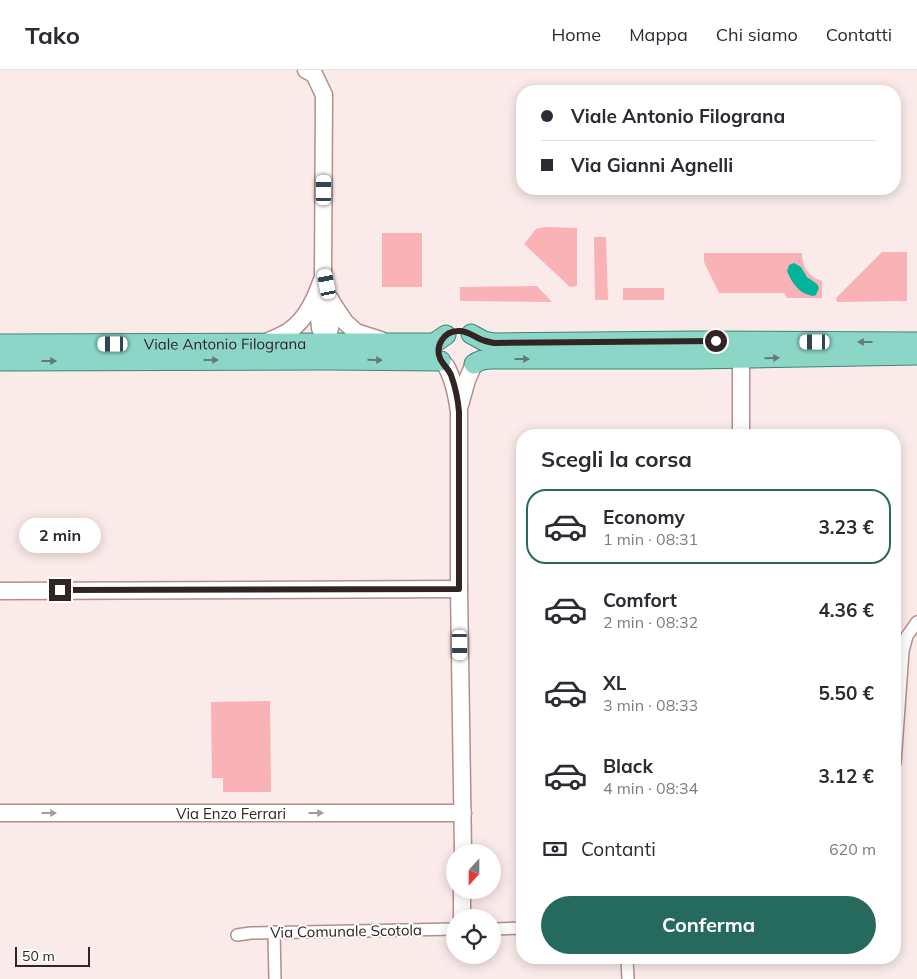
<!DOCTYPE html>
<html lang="it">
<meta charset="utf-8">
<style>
:root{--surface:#fff;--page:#f2f2f3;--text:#2b2b33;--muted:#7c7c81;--line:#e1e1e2;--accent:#266a5d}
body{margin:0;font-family:Mulish,sans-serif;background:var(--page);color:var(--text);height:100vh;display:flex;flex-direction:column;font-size:19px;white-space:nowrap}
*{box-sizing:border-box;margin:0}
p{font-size:16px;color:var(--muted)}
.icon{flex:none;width:28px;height:28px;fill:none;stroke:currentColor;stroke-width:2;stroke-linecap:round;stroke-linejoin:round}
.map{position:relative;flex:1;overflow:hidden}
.details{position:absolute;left:516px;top:359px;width:385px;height:535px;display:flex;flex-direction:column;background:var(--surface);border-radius:20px;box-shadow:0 2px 12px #0003}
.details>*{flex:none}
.top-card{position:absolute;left:516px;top:15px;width:385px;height:110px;border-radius:20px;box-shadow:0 2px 12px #0003;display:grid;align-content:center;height:110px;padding:0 25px;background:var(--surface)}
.needle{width:32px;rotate:201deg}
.fabs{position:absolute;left:446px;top:774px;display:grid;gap:10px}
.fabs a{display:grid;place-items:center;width:55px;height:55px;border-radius:50%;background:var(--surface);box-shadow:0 2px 12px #0003;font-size:25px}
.scale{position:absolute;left:15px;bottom:12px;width:75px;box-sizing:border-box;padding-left:5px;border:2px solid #322424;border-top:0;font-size:14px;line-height:18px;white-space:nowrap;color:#322424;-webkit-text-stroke:4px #fbfbfb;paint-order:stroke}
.end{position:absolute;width:22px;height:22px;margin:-11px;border:6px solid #322424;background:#fff;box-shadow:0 0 0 2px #fff}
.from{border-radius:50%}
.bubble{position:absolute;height:35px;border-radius:18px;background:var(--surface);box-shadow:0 2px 12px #0003;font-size:16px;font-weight:700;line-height:35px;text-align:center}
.car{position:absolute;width:15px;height:30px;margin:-15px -8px;border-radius:6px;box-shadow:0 0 4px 1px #0007;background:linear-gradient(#fff 24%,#345 0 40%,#fff 0 76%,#345 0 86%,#fff 0)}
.top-card b{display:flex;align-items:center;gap:18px;height:48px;font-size:19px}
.top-card b+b{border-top:1px solid var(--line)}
.top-card i{width:12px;height:12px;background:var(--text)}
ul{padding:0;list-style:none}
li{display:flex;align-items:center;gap:15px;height:75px;margin:0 10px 8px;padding:0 15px;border:2px solid transparent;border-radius:20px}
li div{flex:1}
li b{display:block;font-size:19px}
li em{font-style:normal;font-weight:700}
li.current{border-color:var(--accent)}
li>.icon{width:45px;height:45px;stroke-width:1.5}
h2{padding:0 25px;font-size:22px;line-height:60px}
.pay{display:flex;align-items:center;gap:12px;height:55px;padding:0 25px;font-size:19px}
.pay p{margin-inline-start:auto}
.action{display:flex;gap:10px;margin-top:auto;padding:10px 25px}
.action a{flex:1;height:58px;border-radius:30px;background:var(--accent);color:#fff;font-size:20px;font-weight:700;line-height:58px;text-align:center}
header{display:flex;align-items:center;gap:30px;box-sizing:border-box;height:70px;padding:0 25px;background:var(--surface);border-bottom:1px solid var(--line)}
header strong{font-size:24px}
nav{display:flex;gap:28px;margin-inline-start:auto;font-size:18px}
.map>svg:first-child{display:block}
.green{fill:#f9b2b5;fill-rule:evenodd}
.water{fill:#01b49a}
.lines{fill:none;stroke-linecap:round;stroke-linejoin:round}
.street-casing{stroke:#b28e8f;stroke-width:14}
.secondary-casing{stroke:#b28e8f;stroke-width:19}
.primary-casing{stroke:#3b8677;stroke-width:21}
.street{stroke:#fff;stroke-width:11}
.secondary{stroke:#fff;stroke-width:16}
.primary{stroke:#8cd6c8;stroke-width:19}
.oneway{fill:#5f7d76}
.oneway2{fill:#a39c9c}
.route{stroke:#322424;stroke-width:6}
.labels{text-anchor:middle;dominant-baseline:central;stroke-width:4;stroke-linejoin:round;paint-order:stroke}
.street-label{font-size:15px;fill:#322424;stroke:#fbfbfb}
</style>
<header>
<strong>Tako</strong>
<nav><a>Home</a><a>Mappa</a><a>Chi siamo</a><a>Contatti</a></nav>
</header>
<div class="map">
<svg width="917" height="909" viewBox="0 0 917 909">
<rect width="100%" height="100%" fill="#faeaea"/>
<path class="green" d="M 545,157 L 577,158 L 577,216 L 570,217 L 524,174 L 536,159 Z
M 382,163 L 422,163 L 422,217 L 382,217 Z
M 606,167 L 608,230 L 595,230 L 594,167 Z
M 882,182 L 907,182 L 907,231 L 837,232 L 836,228 Z
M 704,183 L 802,183 C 802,196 808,207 822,211 L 822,228 L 787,228 L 784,223 L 719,223 L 704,192 ZM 800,197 C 806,208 811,209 819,218 L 816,225 L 796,217 L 787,201 Z
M 537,216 L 552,232 L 460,231 L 460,217 Z
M 623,218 L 664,218 L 664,230 L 623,230 Z
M 270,631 L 271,722 L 223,722 L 223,708 L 212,708 L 211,632 Z"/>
<path class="water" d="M 794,193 L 801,197 L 807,207 L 817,214 L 819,218 L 816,225 L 813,226 C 799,224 792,213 787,201 L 789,195 Z"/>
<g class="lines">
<defs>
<path id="street" d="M 895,693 L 903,581 L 907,566 L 917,552
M 492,859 L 522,858
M 274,862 L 275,909
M 237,865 L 251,863 L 455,859
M 627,888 L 628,909"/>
<g id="secondary">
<path d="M 317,226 L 320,258 L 327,273"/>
<path d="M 331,231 L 345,252 L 356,262 L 381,270"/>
<path d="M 264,273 C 273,269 281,266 289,261 C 307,249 316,227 323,207 L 324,25 L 314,4 L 306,0"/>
<path d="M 327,273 L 332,248 L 331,230"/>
<path d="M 741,289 L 741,365"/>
<path d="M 446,296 C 454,310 457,327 459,342 L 459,519 L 463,782"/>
<path d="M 460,335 L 467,310 L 474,294"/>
<path d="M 0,521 L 459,519"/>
<path id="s1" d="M 0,743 L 463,743"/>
<path d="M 462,848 L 462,820"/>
</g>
<g id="primary">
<path d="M 471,264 L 484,271 L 495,273 L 696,271 L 917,272"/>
<path id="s2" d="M 0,274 L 327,273 L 434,273 L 446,265"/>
<path d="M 0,291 L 327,290 L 441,291"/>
<path d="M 474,294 C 479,290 485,289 492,289 L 697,289 L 917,285"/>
</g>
</defs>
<use href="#street" class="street-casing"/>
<use href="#secondary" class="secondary-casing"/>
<use href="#primary" class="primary-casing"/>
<use href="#street" class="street"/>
<use href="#secondary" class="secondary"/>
<use href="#primary" class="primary"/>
</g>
<defs><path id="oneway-solid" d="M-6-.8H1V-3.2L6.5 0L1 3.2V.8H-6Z" transform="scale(1.25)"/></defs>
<g class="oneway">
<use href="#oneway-solid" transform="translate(865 272) rotate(-180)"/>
<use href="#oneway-solid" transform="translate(772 288) rotate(-1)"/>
<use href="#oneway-solid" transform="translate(522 289)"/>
<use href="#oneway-solid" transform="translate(211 290)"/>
<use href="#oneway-solid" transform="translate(375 290) rotate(1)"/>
<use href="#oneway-solid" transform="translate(49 291)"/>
</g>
<g class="oneway2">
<use href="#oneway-solid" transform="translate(49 743)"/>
<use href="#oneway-solid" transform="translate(316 743)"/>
</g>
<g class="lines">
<path class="route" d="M 60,520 L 459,519 L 459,342 C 458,330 455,316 451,305 C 448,298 442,294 440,288 C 435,276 444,261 458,261 C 466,260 473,266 480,269 C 484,271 489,272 494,273 L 716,271"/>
</g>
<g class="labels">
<g class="street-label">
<text stroke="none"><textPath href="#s2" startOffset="225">Viale Antonio Filograna</textPath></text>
<text stroke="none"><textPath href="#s1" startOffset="231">Via Enzo Ferrari</textPath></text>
<text transform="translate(346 861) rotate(-1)">Via Comunale Scotola</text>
</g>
</g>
</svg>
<div class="fabs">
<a><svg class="needle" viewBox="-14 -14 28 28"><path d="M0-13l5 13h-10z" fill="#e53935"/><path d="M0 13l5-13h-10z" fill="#7c7c81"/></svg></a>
<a><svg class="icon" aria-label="locate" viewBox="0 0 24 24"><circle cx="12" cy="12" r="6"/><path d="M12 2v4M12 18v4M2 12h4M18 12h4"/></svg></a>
</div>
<div class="scale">50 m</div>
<i class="end from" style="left:716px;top:271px"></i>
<i class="end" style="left:60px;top:520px"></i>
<div class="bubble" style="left:19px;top:448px;width:82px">2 min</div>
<i class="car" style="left:324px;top:120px;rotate:0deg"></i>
<i class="car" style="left:327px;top:214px;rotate:349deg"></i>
<i class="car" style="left:815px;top:272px;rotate:270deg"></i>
<i class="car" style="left:113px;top:274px;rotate:270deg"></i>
<i class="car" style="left:460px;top:575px;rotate:179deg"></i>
<div class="top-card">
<b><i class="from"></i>Viale Antonio Filograna</b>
<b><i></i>Via Gianni Agnelli</b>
</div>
<section class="details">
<h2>Scegli la corsa</h2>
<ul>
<li class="current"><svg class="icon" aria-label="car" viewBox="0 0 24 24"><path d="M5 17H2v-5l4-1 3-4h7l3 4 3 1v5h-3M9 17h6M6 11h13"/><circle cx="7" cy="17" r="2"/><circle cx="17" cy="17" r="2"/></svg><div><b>Economy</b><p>1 min · 08:31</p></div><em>3.23 €</em></li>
<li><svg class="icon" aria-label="car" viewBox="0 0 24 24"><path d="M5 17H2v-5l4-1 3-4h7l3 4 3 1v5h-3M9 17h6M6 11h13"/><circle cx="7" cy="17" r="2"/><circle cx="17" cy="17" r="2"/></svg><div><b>Comfort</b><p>2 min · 08:32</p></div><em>4.36 €</em></li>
<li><svg class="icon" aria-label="car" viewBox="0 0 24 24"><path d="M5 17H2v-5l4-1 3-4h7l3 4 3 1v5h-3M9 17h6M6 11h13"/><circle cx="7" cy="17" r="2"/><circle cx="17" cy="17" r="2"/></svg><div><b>XL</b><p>3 min · 08:33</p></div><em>5.50 €</em></li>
<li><svg class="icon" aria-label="car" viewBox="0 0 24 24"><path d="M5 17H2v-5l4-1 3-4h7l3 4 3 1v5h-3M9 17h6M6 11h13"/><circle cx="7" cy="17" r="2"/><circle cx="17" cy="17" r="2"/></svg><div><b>Black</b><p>4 min · 08:34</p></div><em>3.12 €</em></li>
</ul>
<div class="pay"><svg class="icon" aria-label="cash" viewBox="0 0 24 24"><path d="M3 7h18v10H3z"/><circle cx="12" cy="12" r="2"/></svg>Contanti<p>620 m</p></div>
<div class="action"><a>Conferma</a></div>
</section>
</div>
